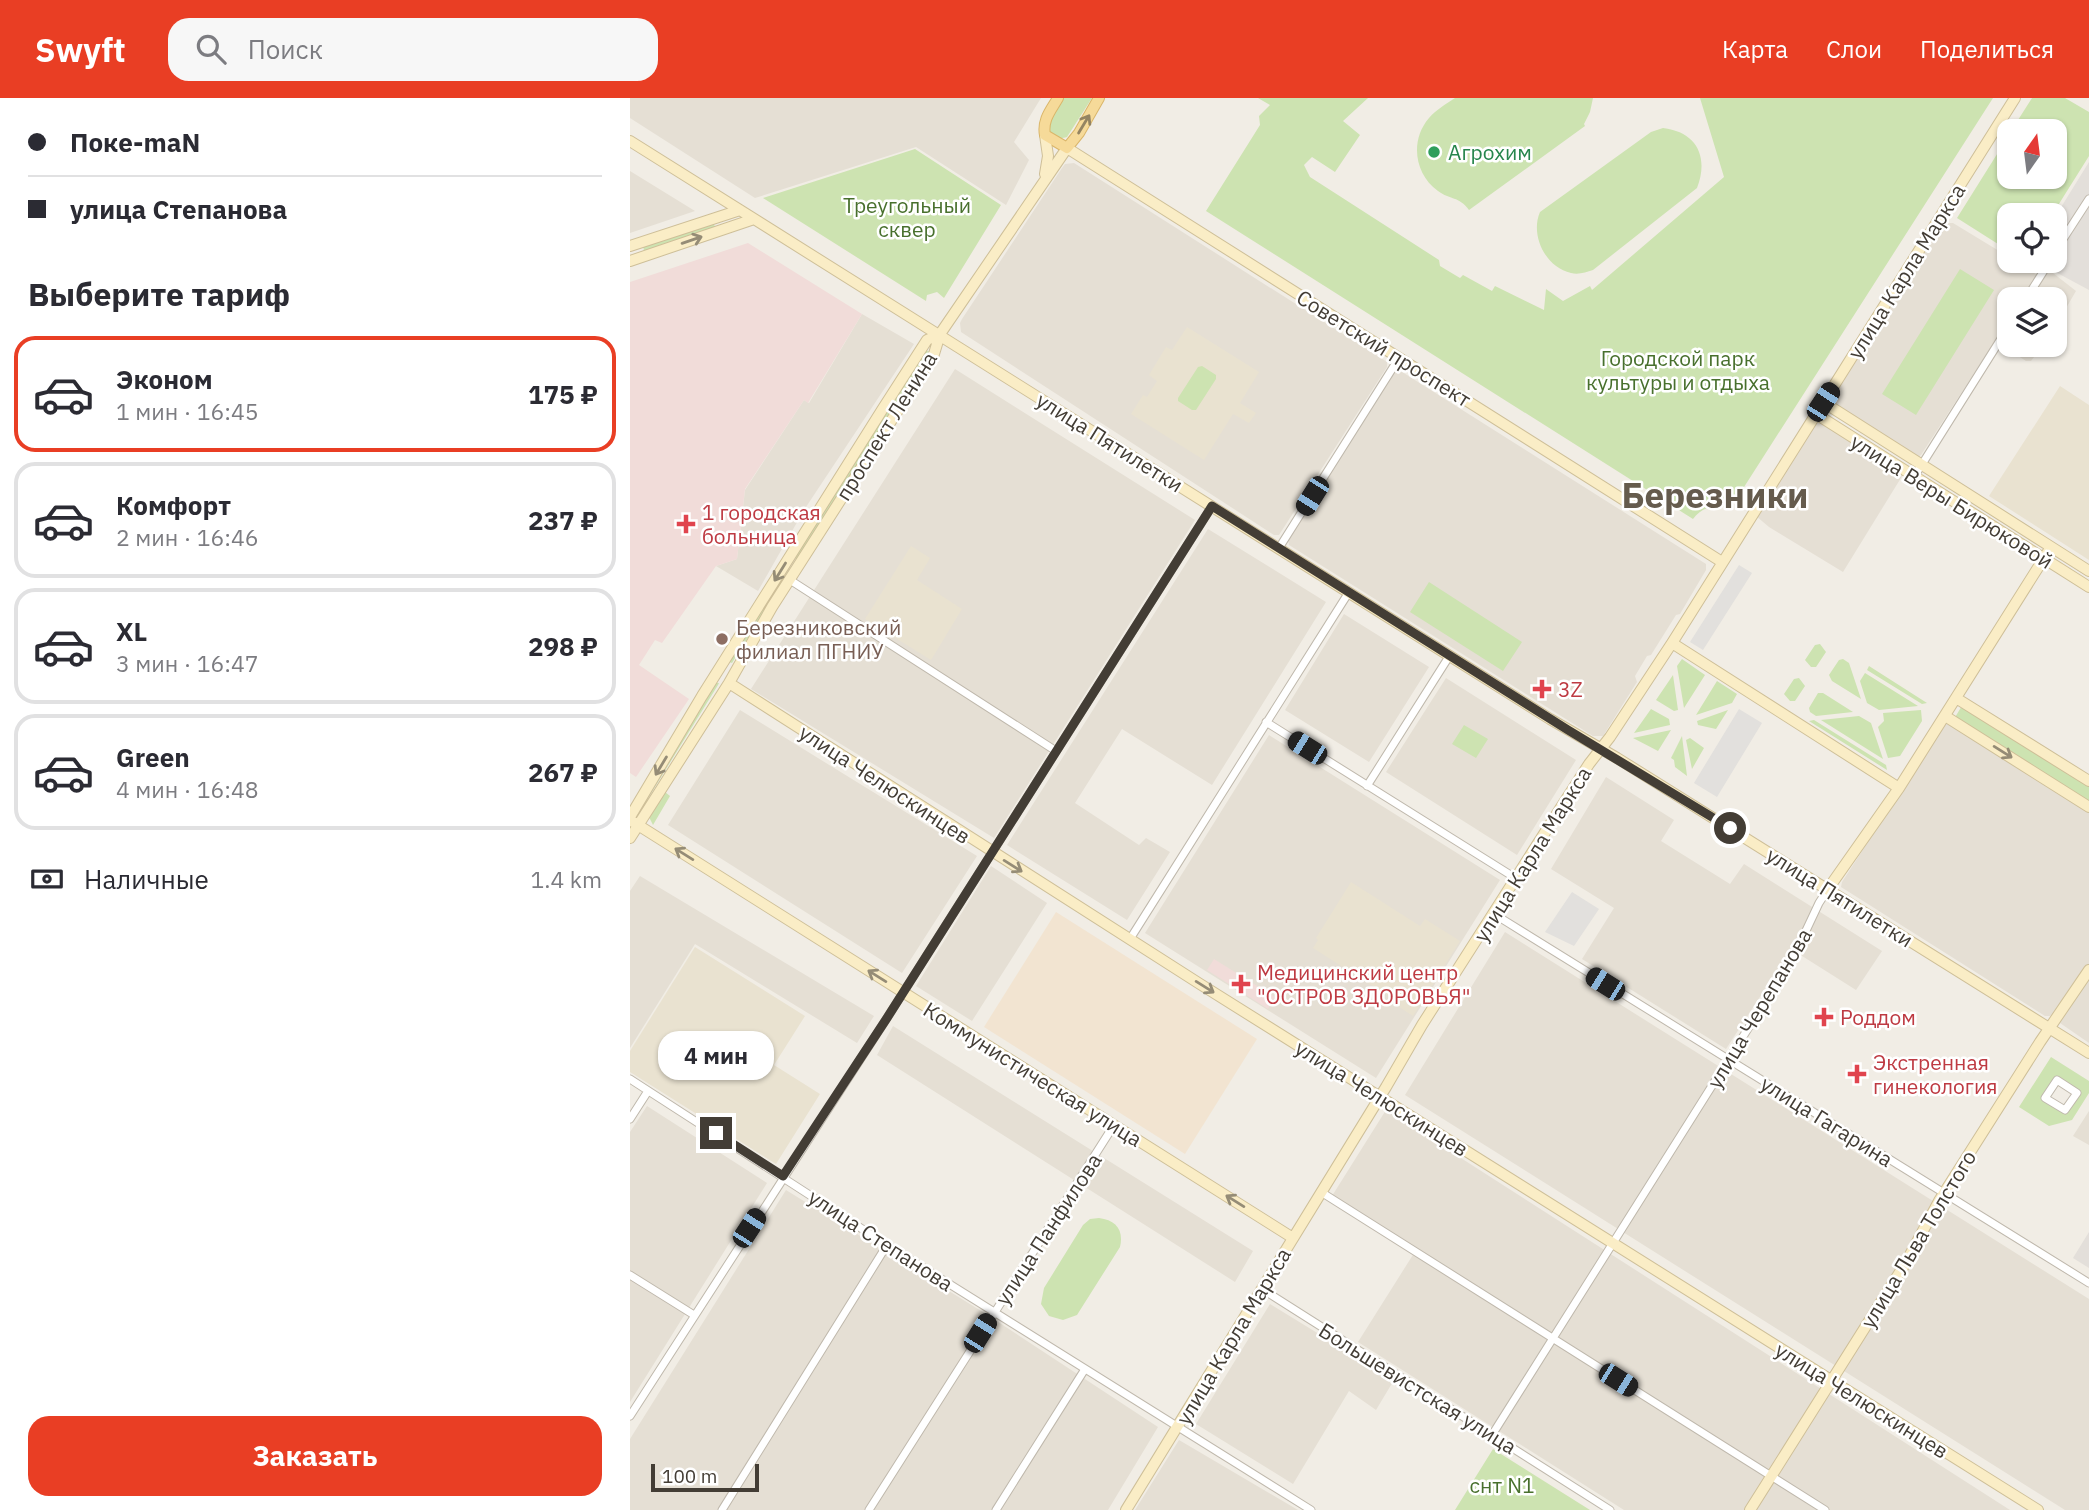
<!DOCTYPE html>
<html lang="ru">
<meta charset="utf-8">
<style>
:root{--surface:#fff;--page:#f7f7f7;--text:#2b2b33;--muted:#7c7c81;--line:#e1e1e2;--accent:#e93e24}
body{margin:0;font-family:"IBM Plex Sans",sans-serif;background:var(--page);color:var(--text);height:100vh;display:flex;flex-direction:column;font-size:26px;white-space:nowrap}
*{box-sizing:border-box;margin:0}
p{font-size:23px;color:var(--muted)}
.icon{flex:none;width:38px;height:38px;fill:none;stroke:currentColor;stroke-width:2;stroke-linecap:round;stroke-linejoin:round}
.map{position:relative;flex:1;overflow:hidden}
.side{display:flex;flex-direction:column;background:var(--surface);width:630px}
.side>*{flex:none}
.top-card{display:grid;align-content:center;height:154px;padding:0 28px;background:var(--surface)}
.needle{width:46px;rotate:14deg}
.buttons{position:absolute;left:1367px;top:21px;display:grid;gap:14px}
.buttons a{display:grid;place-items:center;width:70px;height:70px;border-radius:14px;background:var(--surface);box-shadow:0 2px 5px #0004;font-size:35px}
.scale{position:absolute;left:21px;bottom:18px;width:108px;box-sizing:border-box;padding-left:7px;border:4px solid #433d35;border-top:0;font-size:19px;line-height:24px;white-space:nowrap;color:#433d35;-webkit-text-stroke:5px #fff;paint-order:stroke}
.end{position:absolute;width:32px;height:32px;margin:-16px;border:9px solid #433d35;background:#fff;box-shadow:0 0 0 4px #fff}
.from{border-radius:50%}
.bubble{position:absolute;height:49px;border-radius:21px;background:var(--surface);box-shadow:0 2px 5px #0004;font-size:23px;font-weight:700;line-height:49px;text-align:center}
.car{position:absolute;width:21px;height:42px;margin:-21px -10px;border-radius:9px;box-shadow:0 0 5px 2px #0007;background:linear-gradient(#222 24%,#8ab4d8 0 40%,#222 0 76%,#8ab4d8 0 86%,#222 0)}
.top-card b{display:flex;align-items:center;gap:24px;height:66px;font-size:26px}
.top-card b+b{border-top:2px solid var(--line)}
.top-card i{width:18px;height:18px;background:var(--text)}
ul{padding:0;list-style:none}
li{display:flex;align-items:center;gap:21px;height:116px;margin:0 14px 10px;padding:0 14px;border:4px solid var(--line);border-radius:21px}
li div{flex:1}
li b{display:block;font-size:26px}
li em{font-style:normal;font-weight:700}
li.selected{border-color:var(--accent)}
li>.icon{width:63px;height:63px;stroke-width:1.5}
h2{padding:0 28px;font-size:32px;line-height:84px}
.pay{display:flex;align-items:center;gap:18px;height:77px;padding:0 28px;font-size:26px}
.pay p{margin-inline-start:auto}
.button{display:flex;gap:14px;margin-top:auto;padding:14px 28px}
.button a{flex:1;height:80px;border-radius:21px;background:var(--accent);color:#fff;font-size:28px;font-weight:700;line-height:80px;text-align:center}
header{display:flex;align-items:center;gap:42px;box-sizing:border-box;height:98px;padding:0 35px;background:var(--accent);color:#fff}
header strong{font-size:33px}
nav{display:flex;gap:38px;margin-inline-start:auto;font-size:24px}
.search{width:490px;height:63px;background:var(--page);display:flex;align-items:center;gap:18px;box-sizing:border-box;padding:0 24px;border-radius:21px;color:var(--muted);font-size:26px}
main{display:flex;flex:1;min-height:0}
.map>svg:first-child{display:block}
.residential{fill:#e5dfd4}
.commercial{fill:#f2e4d1}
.industrial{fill:#e3dfda}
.education{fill:#e9e2d0}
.medical{fill:#f1dcd9}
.green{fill:#cde3b1;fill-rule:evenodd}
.parking{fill:#e2e0dd}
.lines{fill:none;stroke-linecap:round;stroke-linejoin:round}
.street-casing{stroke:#bfb8ac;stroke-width:9}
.secondary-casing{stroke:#cebf98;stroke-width:12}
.primary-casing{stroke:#dab66a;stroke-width:12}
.street{stroke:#fff;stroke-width:7}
.secondary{stroke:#faedc6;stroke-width:10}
.primary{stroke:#f6da99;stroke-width:10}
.oneway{stroke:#948462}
.oneway2{stroke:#958c76}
.route{stroke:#433d35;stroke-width:9}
.leisure-dot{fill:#2e9e5b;stroke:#fff;stroke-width:2.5}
.health-dot{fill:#e0444e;stroke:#fff;stroke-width:2.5}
.education-dot{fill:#8d6e63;stroke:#fff;stroke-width:2.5}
.labels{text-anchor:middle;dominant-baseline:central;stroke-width:5;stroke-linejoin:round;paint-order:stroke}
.leisure-label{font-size:21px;fill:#27864d;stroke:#fff;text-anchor:start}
.park-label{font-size:21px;fill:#48702d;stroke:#fff}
.street-label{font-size:21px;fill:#433d35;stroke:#fff}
.health-label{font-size:21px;fill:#be3a42;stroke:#fff;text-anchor:start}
.education-label{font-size:21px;fill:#785e54;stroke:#fff;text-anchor:start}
.town-label{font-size:35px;font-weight:bold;fill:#655b4d;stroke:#fff}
</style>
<header>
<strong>Swyft</strong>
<div class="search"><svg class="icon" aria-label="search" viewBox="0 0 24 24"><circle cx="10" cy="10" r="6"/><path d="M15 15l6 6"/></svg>Поиск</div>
<nav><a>Карта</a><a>Слои</a><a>Поделиться</a></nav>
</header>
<main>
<section class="side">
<div class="top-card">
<b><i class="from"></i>Поке-maN</b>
<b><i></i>улица Степанова</b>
</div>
<h2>Выберите тариф</h2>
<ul>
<li class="selected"><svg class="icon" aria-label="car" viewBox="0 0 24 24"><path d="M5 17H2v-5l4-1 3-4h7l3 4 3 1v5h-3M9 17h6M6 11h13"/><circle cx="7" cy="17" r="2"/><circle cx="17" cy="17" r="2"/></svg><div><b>Эконом</b><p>1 мин · 16:45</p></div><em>175 ₽</em></li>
<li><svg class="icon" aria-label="car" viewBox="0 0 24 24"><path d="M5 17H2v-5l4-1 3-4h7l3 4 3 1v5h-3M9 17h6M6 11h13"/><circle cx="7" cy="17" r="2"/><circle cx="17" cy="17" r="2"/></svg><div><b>Комфорт</b><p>2 мин · 16:46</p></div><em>237 ₽</em></li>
<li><svg class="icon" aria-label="car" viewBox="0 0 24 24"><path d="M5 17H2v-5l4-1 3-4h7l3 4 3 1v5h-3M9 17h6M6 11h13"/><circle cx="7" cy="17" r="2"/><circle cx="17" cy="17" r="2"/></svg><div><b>XL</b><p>3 мин · 16:47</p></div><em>298 ₽</em></li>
<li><svg class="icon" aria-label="car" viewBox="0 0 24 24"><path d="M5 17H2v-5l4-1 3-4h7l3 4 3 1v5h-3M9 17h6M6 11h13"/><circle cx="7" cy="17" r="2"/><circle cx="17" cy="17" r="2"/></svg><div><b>Green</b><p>4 мин · 16:48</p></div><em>267 ₽</em></li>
</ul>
<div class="pay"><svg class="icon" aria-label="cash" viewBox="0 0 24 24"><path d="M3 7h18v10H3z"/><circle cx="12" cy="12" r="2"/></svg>Наличные<p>1.4 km</p></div>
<div class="button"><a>Заказать</a></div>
</section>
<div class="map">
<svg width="1459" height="1412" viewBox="0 0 1459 1412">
<rect width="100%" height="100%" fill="#f1ede5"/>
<path class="residential" d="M 0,0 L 411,0 L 384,44 L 399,62 L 376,107 L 286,49 L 125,100 L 0,20 Z
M 444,65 L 757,264 L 757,269 L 649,437 L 644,437 L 331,234 L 330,225 L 332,221 L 432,70 L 435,66 Z
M 0,73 L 65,113 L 0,135 Z
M 1312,125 L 1323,125 L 1379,159 L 1379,163 L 1385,163 L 1412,180 L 1418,175 L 1423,175 L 1446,193 L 1425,229 L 1424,201 L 1379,201 L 1379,247 L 1413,247 L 1401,263 L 1396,263 L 1365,243 L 1291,357 L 1288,359 L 1204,305 L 1203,302 L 1204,296 Z
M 232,216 L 284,246 L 174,412 L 128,493 L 86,468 L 107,461 L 115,392 L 174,302 L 179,305 Z
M 325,271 L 565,422 L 364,740 L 121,591 Z
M 769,272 L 1076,466 L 1076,472 L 1050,516 L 1046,517 L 1021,557 L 1017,558 L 1005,578 L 1007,584 L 973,638 L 963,638 L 659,447 L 658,442 L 764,275 Z
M 1190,323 L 1274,375 L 1213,474 L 1139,429 L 1126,418 L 1187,324 Z
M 578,431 L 696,504 L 582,687 L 492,631 L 445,705 L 509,747 L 516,740 L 540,754 L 497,822 L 377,747 Z
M 714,516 L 799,569 L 739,664 L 655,612 Z
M 816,580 L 946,662 L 887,757 L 756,674 Z
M 110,612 L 347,758 L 272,875 L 38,727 Z
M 1316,624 L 1459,713 L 1459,866 L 1454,874 L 1450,875 L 1424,915 L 1420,918 L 1415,918 L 1211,789 L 1212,784 Z
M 639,637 L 870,782 L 746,980 L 515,835 Z
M 976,679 L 1044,722 L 1031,743 L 1100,786 L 1114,766 L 1252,853 L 1226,892 L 1161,851 L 1096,951 L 952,861 L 984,810 L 921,771 Z
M 361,768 L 417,805 L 342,923 L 286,888 Z
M 10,778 L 244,918 L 227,945 L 65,846 L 0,950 L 0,793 Z
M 875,834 L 1459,1201 L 1459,1412 L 1435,1412 L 775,997 Z
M 1459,878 L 1459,945 L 1430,925 Z
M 263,928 L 623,1153 L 605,1184 L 247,957 Z
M 17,1008 L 137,1085 L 0,1304 L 0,1034 Z
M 756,1012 L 1380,1412 L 994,1412 L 728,1244 L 786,1152 L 702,1098 Z
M 1459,1013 L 1459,1047 L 1443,1038 Z
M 156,1092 L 356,1216 L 528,1329 L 478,1412 L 0,1412 L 0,1341 Z
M 640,1206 L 764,1282 L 746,1312 L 719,1293 L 663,1386 L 566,1326 Z
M 549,1342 L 668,1412 L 505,1412 Z"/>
<path class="commercial" d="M 426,814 L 627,941 L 555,1056 L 354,929 Z"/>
<path class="industrial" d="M 1459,64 L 1459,192 L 1405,163 L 1424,163 L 1425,119 Z
M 1459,1134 L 1459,1170 L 1443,1160 Z"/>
<path class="education" d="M 557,229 L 629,274 L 610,305 L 626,315 L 619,325 L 603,316 L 574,362 L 501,316 L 513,297 L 517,299 L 527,283 L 519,277 L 536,249 L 542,252 Z
M 1430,288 L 1459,307 L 1459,462 L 1359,398 Z
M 281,448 L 300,460 L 287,482 L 332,511 L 301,562 L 235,521 Z
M 721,784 L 790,828 L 795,821 L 830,843 L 783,918 L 769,909 L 771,906 L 683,850 L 688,842 L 686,840 Z
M 65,849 L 175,918 L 144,967 L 190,996 L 146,1066 L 0,974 L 0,953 Z"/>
<path class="medical" d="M 118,145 L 232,216 L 178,305 L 174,302 L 115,391 L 107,461 L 86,468 L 32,545 L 25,542 L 9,567 L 59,601 L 6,679 L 0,675 L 0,184 Z
M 584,861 L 645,899 L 638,911 L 577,872 Z"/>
<path class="green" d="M 432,0 L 462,0 L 437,39 C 428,42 425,39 418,32 L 418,23 Z
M 628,0 L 738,0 L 713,23 L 730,37 L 705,74 L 682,59 L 674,67 L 680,79 L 809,162 L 810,168 L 830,180 L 833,177 L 862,193 L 865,188 L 914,212 L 916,191 L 933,203 L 960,188 L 962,192 L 1094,79 L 1070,0 L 1363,0 L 1100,411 C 1086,405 1072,409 1063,421 L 576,113 L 630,27 L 629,18 L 640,7 Z
M 825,0 L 963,0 L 960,14 L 954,26 L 955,28 L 839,112 C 829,98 820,102 808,93 C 784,76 780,42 799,20 C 806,12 816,6 825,0 Z
M 1402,0 L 1435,0 L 1459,14 L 1459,58 L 1422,117 L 1379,117 L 1379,153 L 1327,120 L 1379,37 L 1379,79 L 1424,79 L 1424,33 L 1381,33 Z
M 1033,30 C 1067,34 1079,59 1067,90 L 963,172 C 956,174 949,177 941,175 C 915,169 900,137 910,114 L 1021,34 Z
M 285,51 L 371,107 L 314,200 L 307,194 L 297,197 L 296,203 L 133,100 Z
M 84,125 L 85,130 L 14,154 L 13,146 Z
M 1330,171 L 1364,192 L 1286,317 L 1252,296 Z
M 296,252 L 299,254 L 167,461 L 164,460 Z
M 572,268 L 586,277 L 586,281 L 566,312 L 562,312 L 548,303 L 548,300 L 568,269 Z
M 150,484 L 151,487 L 102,565 L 99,564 Z
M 799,484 L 892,544 L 873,573 L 780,514 Z
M 1190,546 L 1196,554 L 1186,569 L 1181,569 L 1175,562 L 1185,547 Z
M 1052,561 L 1075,577 L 1054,610 L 1047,568 Z
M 1213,561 L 1219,565 L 1231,601 L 1202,583 L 1199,577 L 1209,562 Z
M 1239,568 L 1297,605 L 1292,606 L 1237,572 Z
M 1235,575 L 1288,608 L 1249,612 L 1237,605 L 1230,583 Z
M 1043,577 L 1048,612 L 1044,613 L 1026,602 Z
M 1169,580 L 1175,588 L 1165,603 L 1160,603 L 1154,596 L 1164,581 Z
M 1087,583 L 1107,596 L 1102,605 L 1066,617 Z
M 86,585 L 89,585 L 88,587 L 7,718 Z
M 1188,595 L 1193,595 L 1223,614 L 1186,618 L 1180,614 L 1179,610 Z
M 1333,606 L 1459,686 L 1459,706 L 1324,621 Z
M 1021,611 L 1039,621 L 1040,627 L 1004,635 Z
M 1098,612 L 1086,631 L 1068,627 L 1067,623 Z
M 1291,612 L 1292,623 L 1270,658 L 1258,660 L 1248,629 L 1254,623 L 1253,615 Z
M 1229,618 L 1241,625 L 1253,661 L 1191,622 Z
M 1184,622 L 1256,667 L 1257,672 L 1179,623 Z
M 834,627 L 858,641 L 846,660 L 822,646 Z
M 1041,632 L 1028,653 L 1003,640 Z
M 1052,638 L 1057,678 L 1045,669 L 1044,662 L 1041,660 Z
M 1060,640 L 1074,650 L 1062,671 L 1056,642 Z
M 35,694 L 40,698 L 23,727 L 19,719 Z
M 1421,959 L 1459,983 L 1459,995 L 1442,1022 L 1419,1028 L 1389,1009 ZM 1427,982 L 1446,995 L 1435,1012 L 1416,1000 Z
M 469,1120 C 486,1122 494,1132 490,1149 L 447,1217 L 433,1222 L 419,1218 L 411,1206 L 414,1190 L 453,1127 L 460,1121 Z
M 863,1351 L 960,1412 L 825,1412 Z"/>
<path class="parking" d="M 1109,467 L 1122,475 L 1073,552 L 1060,544 Z
M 1109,611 L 1132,625 L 1087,699 L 1064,685 Z
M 942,794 L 969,811 L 944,848 L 915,834 Z"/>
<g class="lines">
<defs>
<path id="street" d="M 1424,155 L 1459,101
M 1396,201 L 1420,163
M 1284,379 L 1379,228
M 649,450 L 769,260
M 160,482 L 426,653
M 636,624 L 887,781
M 737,688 L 820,557
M 864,816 L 1459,1185
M 500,841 L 719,494
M 0,981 L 257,1147 L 681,1412
M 1427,982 L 1447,995 L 1435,1012 L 1415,1000 Z
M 0,1021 L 18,993
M 691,1094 L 1195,1412
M 0,1177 L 64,1217
M 632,1191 L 980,1412
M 0,1318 L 257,920 L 582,408
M 862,1337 L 1165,856 L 1189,805 L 1198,791
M 92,1412 L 257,1147
M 239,1412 L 484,1027
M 366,1412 L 455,1271"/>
<path id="secondary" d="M 415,37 L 418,58 L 415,76
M 0,43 L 920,621 L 987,660 L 1459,955
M 0,148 L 110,112
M 0,163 L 124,121
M 1193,304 L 1459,473
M 1186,316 L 1459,489
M 1042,545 L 1269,690
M 99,585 L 570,886 L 1408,1412
M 1326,600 L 1459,683
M 1315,618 L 1459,709
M 0,719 L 72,598 L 252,312 L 297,242 L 310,236
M 0,722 L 663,1140
M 0,740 L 99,585 L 142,509 L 304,256 L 310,236 L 437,50 L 1092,464
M 1198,791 L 1269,690 L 1421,449
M 496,1412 L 756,989 L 792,927 L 928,714 L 959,666 L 980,639 L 1042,545 L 1385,0
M 1120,1412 L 1275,1166 L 1309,1103 L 1410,944 L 1459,872"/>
<path id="primary" d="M 428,0 C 421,12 412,22 415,37 L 437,50 L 449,35 L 469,0"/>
</defs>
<use href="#street" class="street-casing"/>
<use href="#secondary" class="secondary-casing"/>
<use href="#primary" class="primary-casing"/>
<use href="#street" class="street"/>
<use href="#secondary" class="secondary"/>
<use href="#primary" class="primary"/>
</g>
<defs><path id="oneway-shaft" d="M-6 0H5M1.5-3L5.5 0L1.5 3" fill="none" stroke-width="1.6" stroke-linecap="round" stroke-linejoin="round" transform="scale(1.75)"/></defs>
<use class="oneway" href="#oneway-shaft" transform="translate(454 26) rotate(-59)"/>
<g class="oneway2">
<use href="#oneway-shaft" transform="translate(62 142) rotate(-19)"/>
<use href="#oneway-shaft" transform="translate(150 474) rotate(122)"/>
<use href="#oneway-shaft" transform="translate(1373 654) rotate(32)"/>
<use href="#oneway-shaft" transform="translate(31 668) rotate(121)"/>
<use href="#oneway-shaft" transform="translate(54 756) rotate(-148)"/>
<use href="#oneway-shaft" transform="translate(383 768) rotate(32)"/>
<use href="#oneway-shaft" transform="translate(247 878) rotate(-148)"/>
<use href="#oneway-shaft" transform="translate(575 889) rotate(32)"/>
<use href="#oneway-shaft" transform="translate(605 1103) rotate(-148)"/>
</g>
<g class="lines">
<path class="route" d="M 86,1035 L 153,1078 L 257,920 L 582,408 L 938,632 L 1100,730"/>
</g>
<circle class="leisure-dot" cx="804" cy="54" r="7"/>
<g class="health-dot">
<path d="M52.5 415.5h7v7h7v7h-7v7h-7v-7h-7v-7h7z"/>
<path d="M908.5 580.5h7v7h7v7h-7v7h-7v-7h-7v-7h7z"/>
<path d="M607.5 875.5h7v7h7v7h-7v7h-7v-7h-7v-7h7z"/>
<path d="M1190.5 908.5h7v7h7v7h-7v7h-7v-7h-7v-7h7z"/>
<path d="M1223.5 965.5h7v7h7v7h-7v7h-7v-7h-7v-7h7z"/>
</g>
<circle class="education-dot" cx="92" cy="541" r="7"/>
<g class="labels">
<g class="leisure-label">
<text x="818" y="54">Агрохим</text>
</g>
<g class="park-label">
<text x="277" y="107">Треугольный<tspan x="277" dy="24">сквер</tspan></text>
<text x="1048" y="260">Городской парк<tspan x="1048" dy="24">культуры и отдыха</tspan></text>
<text x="872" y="1387">снт N1</text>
</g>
<g class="street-label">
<text transform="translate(1276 173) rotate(-58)">улица Карла Маркса</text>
<text transform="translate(754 250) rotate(32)">Советский проспект</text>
<text transform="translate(256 328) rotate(-58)">проспект Ленина</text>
<text transform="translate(480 344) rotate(32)">улица Пятилетки</text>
<text transform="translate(1322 403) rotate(32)">улица Веры Бирюковой</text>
<text transform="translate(255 686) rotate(33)">улица Челюскинцев</text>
<text transform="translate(902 756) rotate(-58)">улица Карла Маркса</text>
<text transform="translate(1210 799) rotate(32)">улица Пятилетки</text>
<text transform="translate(1129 910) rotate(-59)">улица Черепанова</text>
<text transform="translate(403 976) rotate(32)">Коммунистическая улица</text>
<text transform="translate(752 1000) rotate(32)">улица Челюскинцев</text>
<text transform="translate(1197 1023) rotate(32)">улица Гагарина</text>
<text transform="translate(418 1131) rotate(-57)">улица Панфилова</text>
<text transform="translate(1288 1141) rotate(-59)">улица Льва Толстого</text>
<text transform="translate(251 1142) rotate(33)">улица Степанова</text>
<text transform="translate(603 1238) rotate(-59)">улица Карла Маркса</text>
<text transform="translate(788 1290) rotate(32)">Большевистская улица</text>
<text transform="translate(1232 1302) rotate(32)">улица Челюскинцев</text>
</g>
<g class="health-label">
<text x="72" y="414">1 городская<tspan x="72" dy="24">больница</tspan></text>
<text x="928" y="591">3Z</text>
<text x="627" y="874">Медицинский центр<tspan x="627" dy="24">"ОСТРОВ ЗДОРОВЬЯ"</tspan></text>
<text x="1210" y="919">Роддом</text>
<text x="1243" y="964">Экстренная<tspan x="1243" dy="24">гинекология</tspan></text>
</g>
<g class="education-label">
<text x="106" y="529">Березниковский<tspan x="106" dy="24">филиал ПГНИУ</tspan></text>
</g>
<g class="town-label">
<text x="1085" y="397">Березники</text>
</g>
</g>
</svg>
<div class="buttons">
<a><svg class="needle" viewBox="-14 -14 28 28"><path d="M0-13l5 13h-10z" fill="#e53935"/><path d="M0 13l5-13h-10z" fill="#7c7c81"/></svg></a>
<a><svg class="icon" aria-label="locate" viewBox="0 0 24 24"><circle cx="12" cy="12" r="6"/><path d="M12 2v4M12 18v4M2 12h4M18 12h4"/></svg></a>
<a><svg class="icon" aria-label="layers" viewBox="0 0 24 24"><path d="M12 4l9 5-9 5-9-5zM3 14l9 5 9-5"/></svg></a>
</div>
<div class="scale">100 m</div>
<i class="end from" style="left:1100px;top:730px"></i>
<i class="end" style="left:86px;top:1035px"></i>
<div class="bubble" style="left:28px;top:933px;width:116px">4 мин</div>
<i class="car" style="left:1193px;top:304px;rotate:33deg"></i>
<i class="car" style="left:682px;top:398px;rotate:212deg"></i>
<i class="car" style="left:677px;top:650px;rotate:302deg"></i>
<i class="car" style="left:975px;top:886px;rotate:302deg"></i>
<i class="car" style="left:119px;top:1130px;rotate:33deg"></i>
<i class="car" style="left:350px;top:1235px;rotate:32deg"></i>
<i class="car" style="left:988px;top:1282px;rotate:122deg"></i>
</div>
</main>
